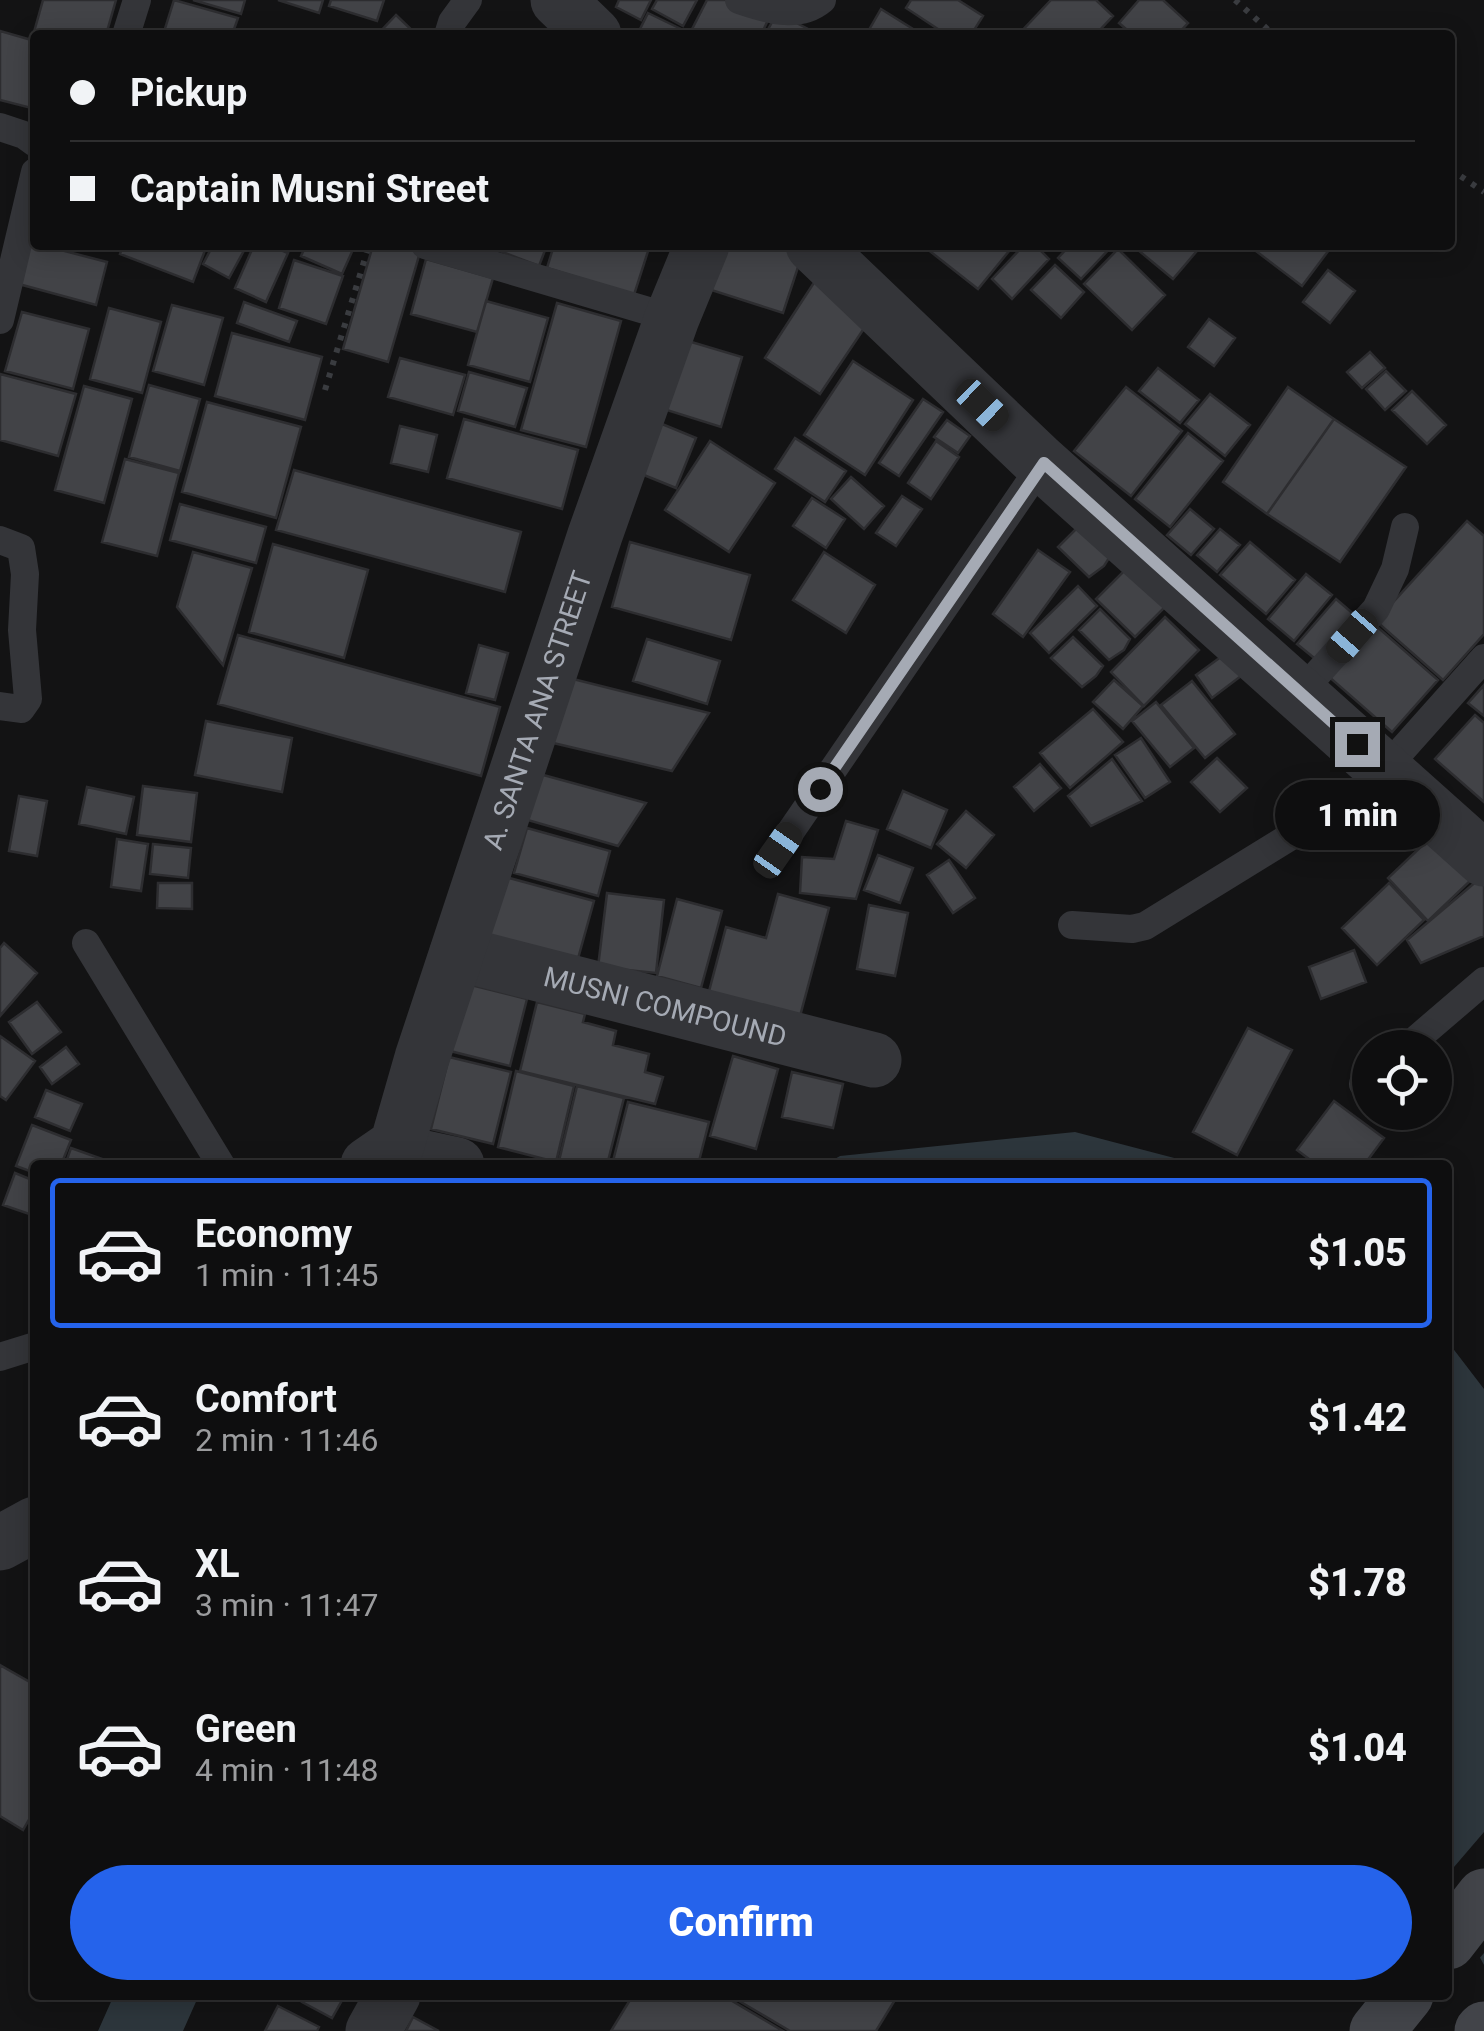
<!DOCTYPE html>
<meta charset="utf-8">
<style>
:root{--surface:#0e0e0f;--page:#171718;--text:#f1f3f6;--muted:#9b9c9e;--line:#2e2e2f;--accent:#2563eb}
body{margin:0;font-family:Roboto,sans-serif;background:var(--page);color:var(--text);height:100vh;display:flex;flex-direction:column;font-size:38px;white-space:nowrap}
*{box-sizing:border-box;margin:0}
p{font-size:32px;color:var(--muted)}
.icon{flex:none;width:55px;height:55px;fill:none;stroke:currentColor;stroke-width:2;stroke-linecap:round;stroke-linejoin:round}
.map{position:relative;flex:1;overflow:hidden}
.sheet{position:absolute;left:30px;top:1160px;width:1422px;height:840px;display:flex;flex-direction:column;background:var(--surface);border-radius:10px;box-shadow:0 5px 25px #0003,0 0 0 2px var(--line)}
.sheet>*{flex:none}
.hud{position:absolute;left:30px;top:30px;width:1425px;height:220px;border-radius:10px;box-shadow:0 5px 25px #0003,0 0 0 2px var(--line);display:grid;align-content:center;height:220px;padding:0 40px;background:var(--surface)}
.fabs{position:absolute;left:1352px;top:1030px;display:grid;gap:20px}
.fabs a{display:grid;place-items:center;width:100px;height:100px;border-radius:50%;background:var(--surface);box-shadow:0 5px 25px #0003,0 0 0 2px var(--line);font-size:50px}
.end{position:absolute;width:45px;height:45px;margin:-22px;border:12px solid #a5aab4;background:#111;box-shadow:0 0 0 5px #111}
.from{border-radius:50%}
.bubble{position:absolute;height:70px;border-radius:35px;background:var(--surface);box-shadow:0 5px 25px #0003,0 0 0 2px var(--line);font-size:32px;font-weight:800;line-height:70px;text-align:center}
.car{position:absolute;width:30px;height:60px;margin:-30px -15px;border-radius:12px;box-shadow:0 0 8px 2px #0007;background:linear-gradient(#222 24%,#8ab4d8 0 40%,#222 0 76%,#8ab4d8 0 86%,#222 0)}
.hud b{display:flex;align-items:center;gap:35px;height:95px;font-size:38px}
.hud b+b{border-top:2px solid var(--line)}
.hud i{width:25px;height:25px;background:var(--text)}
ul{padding:18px 0 0;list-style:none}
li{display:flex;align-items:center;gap:30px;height:150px;margin:0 20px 15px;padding:0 20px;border:5px solid transparent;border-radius:10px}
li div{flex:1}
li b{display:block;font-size:38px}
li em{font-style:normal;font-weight:800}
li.current{border-color:var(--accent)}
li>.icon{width:90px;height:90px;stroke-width:1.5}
.button{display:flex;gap:20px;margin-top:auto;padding:20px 40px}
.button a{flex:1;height:115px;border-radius:60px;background:var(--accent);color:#fff;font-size:40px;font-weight:800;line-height:115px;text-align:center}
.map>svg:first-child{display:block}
.water{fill:#2d363c}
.pier{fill:#131314}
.building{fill:#424347;stroke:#2d2d30;stroke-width:2.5}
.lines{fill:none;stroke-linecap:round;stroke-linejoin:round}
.path{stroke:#3a3c40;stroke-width:6;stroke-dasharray:5 8;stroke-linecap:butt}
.service{stroke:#343539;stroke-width:28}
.minor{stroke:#343539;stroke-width:55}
.tertiary{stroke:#343539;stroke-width:55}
.secondary{stroke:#424449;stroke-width:55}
.route{stroke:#a5aab4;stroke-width:12}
.labels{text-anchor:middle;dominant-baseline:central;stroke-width:8;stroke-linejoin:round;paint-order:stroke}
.street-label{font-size:28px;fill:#a5aab4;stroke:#0e0e0f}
</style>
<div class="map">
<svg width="1484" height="2031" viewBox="0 0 1484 2031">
<rect width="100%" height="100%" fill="#131314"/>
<path class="water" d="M 1075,1132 L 1201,1165 L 824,1165 L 840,1156 Z
M 1448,1342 L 1484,1389 L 1484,1965 L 1448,1899 Z
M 114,1995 L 199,1995 L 183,2031 L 98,2031 Z"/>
<path class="pier" d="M 1484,1832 L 1484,1953 L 1477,1961 L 1448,1909 L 1448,1874 Z"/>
<path class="building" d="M 43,0 L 116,0 L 106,35 L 46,35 L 34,32 Z
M 174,0 L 238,18 L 232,35 L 163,35 Z
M 193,0 L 245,0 L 241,14 Z
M 278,0 L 323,0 L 319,13 Z
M 331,0 L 384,0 L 377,21 L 329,6 Z
M 619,0 L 651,0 L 641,20 L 616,7 Z
M 657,0 L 697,0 L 683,26 L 652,9 Z
M 707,0 L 726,0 L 768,20 L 761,35 L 689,35 Z
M 911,0 L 958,0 L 983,16 L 971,35 L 947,35 L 906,8 Z
M 1051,0 L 1096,0 L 1113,16 L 1095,35 L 1018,35 Z
M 1139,0 L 1163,0 L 1188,23 L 1177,35 L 1133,35 L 1119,23 Z
M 881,9 L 913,29 L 910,35 L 866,35 Z
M 648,13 L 681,29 L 678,35 L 637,35 Z
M 777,13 L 820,35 L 765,35 Z
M 396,15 L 417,35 L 377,35 Z
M 0,31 L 35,41 L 35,109 L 0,100 Z
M 26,241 L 107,262 L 96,305 L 15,283 Z
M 123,245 L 207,245 L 193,282 L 120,254 Z
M 213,245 L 247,245 L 229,278 L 203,264 Z
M 254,245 L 269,245 L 288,253 L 266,302 L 235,288 Z
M 306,245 L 355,245 L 342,274 L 301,256 Z
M 373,245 L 405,245 L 421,249 L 388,362 L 343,349 Z
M 484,245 L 547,245 L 539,266 Z
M 554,245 L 650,245 L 634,295 L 547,268 Z
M 719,245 L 772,245 L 802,255 L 783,313 L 705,288 Z
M 922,245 L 1014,245 L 978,289 Z
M 1024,245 L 1035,245 L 1049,259 L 1012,299 L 992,279 Z
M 1070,245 L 1113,245 L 1081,279 L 1058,258 Z
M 1132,245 L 1202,245 L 1173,279 Z
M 1248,245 L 1323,245 L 1329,250 L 1302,286 Z
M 1118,249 L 1165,295 L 1132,330 L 1084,284 Z
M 426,259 L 493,278 L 477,332 L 411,314 Z
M 294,260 L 343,276 L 326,324 L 279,308 Z
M 1055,265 L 1084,292 L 1061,318 L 1031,290 Z
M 1328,270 L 1355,291 L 1330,323 L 1303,302 Z
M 817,278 L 873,315 L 820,394 L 765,358 Z
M 486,301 L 548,318 L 530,382 L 468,365 Z
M 244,302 L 297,321 L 289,342 L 237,323 Z
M 557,303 L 621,321 L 586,447 L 521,430 Z
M 172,305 L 223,318 L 204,385 L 153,371 Z
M 109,308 L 161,322 L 142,393 L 90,379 Z
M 22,312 L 89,329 L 73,389 L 5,371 Z
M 1209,319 L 1235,338 L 1214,366 L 1188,347 Z
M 232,333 L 322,357 L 305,420 L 215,396 Z
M 678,338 L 742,357 L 721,427 L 657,407 Z
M 1370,352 L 1385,368 L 1362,388 L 1347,372 Z
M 400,358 L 465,375 L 453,415 L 388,397 Z
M 853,361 L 913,400 L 865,475 L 804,435 Z
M 1158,368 L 1199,400 L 1180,423 L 1139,391 Z
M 1386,371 L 1406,391 L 1385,410 L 1366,389 Z
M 469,372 L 527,388 L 515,427 L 458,411 Z
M 0,374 L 76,394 L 58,456 L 0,440 Z
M 149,385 L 200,399 L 180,471 L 129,457 Z
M 84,386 L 132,399 L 104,503 L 55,490 Z
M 1126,387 L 1182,431 L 1131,496 L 1074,451 Z
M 1288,387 L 1334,419 L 1267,514 L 1223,482 Z
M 1412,391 L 1446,425 L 1427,444 L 1392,410 Z
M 1210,394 L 1250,425 L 1225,456 L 1185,424 Z
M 923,399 L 943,412 L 899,476 L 879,463 Z
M 207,402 L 301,427 L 276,518 L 182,492 Z
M 645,417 L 696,438 L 676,488 L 624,467 Z
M 464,419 L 578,450 L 562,509 L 447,478 Z
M 1334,419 L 1406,467 L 1340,562 L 1267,514 Z
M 947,420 L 970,436 L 958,453 L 934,437 Z
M 400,426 L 437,435 L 428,472 L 391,463 Z
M 1188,433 L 1223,461 L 1170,527 L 1135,499 Z
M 795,438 L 846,471 L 825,502 L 775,469 Z
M 710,441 L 775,483 L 729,552 L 665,510 Z
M 936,441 L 959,457 L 931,499 L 908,483 Z
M 125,459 L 179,473 L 157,556 L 102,542 Z
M 294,470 L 521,532 L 505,592 L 276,530 Z
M 851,477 L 884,506 L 864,529 L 831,499 Z
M 902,496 L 922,509 L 896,546 L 876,533 Z
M 812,498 L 845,519 L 826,548 L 793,526 Z
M 180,504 L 266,527 L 256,563 L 170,540 Z
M 1190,509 L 1214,529 L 1191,555 L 1167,535 Z
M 1467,521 L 1484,536 L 1484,634 L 1443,680 L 1376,621 Z
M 1080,525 L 1111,555 L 1104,566 L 1089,577 L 1058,547 Z
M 1220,529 L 1240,545 L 1217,572 L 1197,555 Z
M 630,542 L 750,575 L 731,640 L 612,607 Z
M 1250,542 L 1295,580 L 1266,614 L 1220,575 Z
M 273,544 L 368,570 L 344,658 L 249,632 Z
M 1038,550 L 1070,572 L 1023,637 L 993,614 Z
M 193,552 L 252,568 L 223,665 L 177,607 Z
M 824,552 L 875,585 L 846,633 L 793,600 Z
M 1127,568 L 1165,607 L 1135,637 L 1096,599 Z
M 1306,574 L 1332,595 L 1294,641 L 1268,619 Z
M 1078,586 L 1097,606 L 1049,653 L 1030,633 Z
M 1336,599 L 1357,617 L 1319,662 L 1297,644 Z
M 1100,609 L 1130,639 L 1124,650 L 1109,660 L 1079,630 Z
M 1165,617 L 1199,650 L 1144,706 L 1111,672 Z
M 1374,624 L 1438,680 L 1392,732 L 1328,676 Z
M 238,635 L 500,707 L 481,776 L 218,704 Z
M 1073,637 L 1103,666 L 1096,676 L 1082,687 L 1051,658 Z
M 647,639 L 720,661 L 707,704 L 633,681 Z
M 479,645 L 508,653 L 495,700 L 466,693 Z
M 1229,651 L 1245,673 L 1212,698 L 1196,675 Z
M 565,677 L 709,713 L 672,771 L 549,742 Z
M 1114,680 L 1143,706 L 1123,729 L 1093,702 Z
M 1192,681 L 1235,734 L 1205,758 L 1161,705 Z
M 1484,685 L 1484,716 L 1468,703 Z
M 1156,702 L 1194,748 L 1170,767 L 1132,721 Z
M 1093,709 L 1123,742 L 1070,788 L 1040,753 Z
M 1475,715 L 1484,723 L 1484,802 L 1435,759 Z
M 206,721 L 292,738 L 282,792 L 195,775 Z
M 1141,738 L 1170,782 L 1145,798 L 1115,755 Z
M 1217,758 L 1247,788 L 1220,812 L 1191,782 Z
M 1112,759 L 1142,801 L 1091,826 L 1068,796 Z
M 1040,764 L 1061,788 L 1034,811 L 1014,787 Z
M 536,773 L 646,803 L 618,846 L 524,819 Z
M 143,786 L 197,793 L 191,842 L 137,835 Z
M 87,787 L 134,797 L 126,834 L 79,824 Z
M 903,791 L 947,810 L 931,848 L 887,829 Z
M 19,796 L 47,801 L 37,856 L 9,851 Z
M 966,811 L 994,835 L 966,868 L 937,844 Z
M 846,821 L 878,830 L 856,899 L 800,893 L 802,857 L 834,859 Z
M 527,828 L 610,851 L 598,896 L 514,873 Z
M 117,839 L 148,844 L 141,891 L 111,887 Z
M 1429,839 L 1470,881 L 1428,921 L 1388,878 Z
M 153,844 L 191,848 L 188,878 L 150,874 Z
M 878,855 L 913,868 L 900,903 L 864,890 Z
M 949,860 L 975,898 L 953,913 L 927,875 Z
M 502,876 L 594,901 L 574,973 L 482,947 Z
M 1478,880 L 1484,886 L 1484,936 L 1421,963 L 1407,940 Z
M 158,883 L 192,883 L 192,909 L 157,908 Z
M 1389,883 L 1424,920 L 1377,965 L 1342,928 Z
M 607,893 L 664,900 L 656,973 L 598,967 Z
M 778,894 L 829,908 L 799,1020 L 708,995 L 726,927 L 766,938 Z
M 677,899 L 722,911 L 701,988 L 657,976 Z
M 869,905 L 908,913 L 895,976 L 857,969 Z
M 4,943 L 37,973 L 0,1016 L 0,948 Z
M 1354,950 L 1366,982 L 1321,999 L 1309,967 Z
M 459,982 L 527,999 L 510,1066 L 442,1049 Z
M 37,1002 L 61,1032 L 32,1054 L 9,1022 Z
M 537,1002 L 585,1014 L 583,1022 L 616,1031 L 613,1045 L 649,1054 L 645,1072 L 663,1077 L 655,1104 L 520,1071 Z
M 1248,1028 L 1292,1050 L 1237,1155 L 1193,1132 Z
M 0,1036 L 35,1061 L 6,1100 L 0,1096 Z
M 66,1047 L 79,1064 L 52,1084 L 40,1067 Z
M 733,1056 L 778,1069 L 756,1149 L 710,1136 Z
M 449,1057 L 511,1072 L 493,1144 L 431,1129 Z
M 516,1071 L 574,1086 L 556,1162 L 498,1147 Z
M 792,1072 L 843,1084 L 833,1128 L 782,1117 Z
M 577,1086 L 624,1098 L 607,1165 L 558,1165 Z
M 46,1090 L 82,1104 L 70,1131 L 35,1117 Z
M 1334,1101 L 1384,1138 L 1364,1165 L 1317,1165 L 1297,1150 Z
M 628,1102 L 709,1122 L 698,1165 L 612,1165 Z
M 32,1125 L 71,1140 L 61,1165 L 35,1165 L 35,1173 L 16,1166 Z
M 71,1148 L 116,1164 L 116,1165 L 65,1165 Z
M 15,1173 L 35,1181 L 35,1216 L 3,1205 Z
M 0,1665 L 35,1685 L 35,1809 L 23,1830 L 0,1816 Z
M 306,1995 L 345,1995 L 332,2018 L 302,2002 Z
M 633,1995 L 722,1995 L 783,2031 L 611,2031 Z
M 729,1995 L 898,1995 L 876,2031 L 790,2031 Z
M 278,2006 L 319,2027 L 317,2031 L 265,2031 Z
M 413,2017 L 439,2031 L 406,2031 Z"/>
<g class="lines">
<path class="path" d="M 1235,0 L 1274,35
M 1450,169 L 1484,192
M 325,390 L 369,245"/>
<path class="service" d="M 739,0 C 765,9 798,20 822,0
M 126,35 L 137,0
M 448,35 L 452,22 L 468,0
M 0,127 L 24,135 L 35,143
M 425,245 L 672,318
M 0,320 L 35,172
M 0,540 L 21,548 L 25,574 L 22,630 L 28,699 L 21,709 L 0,706
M 1300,693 L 1376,609 L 1395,569 L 1405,527
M 778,850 L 1043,463
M 1072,925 L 1132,929 L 1145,926 L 1348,801 L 1385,769 L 1484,658
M 86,943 L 221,1165
M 1406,1048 L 1484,981
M 1363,1084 L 1370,1078
M 0,1357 L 35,1346"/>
<g class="minor">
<path id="s1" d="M 457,953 L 874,1060"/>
<path d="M 397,1145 L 415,1156 L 457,1165"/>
<path id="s2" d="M 368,1165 L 397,1145 L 422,1058 L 595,535 L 672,318 L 702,245"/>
<path d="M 0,1543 L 35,1524"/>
<path d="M 373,2031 L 393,1995"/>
</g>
<path class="tertiary" d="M 558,0 L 594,35
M 813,245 L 1037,459 L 1484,859"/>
<path class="secondary" d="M 1448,1942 L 1484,1896
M 1377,2031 L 1406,1995
M 1482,2031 L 1484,2029"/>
</g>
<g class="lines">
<path class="route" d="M 820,789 L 1044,463 L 1357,744"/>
</g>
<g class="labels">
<g class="street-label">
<text stroke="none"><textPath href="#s2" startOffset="492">A. SANTA ANA STREET</textPath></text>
<text stroke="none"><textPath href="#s1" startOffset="215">MUSNI COMPOUND</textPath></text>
</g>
</g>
</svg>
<div class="fabs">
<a><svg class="icon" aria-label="locate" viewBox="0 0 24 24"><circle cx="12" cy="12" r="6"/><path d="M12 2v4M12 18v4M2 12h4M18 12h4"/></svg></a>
</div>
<i class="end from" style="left:820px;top:789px"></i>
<i class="end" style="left:1357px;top:744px"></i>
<div class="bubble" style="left:1275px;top:780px;width:165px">1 min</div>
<i class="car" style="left:982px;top:405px;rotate:134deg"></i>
<i class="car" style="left:1352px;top:636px;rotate:221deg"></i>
<i class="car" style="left:778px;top:850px;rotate:35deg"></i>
<div class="hud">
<b><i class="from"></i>Pickup</b>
<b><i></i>Captain Musni Street</b>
</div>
<section class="sheet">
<ul>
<li class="current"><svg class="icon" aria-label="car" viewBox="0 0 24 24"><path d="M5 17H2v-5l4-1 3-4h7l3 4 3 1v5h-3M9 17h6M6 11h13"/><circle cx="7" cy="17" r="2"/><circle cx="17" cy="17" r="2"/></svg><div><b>Economy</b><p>1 min · 11:45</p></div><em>$1.05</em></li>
<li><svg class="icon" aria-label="car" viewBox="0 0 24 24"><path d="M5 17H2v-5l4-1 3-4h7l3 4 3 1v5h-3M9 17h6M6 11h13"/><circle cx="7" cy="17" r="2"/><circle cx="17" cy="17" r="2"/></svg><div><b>Comfort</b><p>2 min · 11:46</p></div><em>$1.42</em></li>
<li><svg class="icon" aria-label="car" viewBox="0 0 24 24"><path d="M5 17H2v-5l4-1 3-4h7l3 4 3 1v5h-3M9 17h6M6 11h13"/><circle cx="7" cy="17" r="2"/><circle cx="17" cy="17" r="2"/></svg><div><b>XL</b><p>3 min · 11:47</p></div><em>$1.78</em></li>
<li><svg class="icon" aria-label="car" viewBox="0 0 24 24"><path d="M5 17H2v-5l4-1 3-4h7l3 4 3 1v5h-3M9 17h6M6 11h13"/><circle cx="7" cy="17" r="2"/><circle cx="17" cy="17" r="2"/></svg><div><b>Green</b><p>4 min · 11:48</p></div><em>$1.04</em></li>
</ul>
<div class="button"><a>Confirm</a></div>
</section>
</div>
